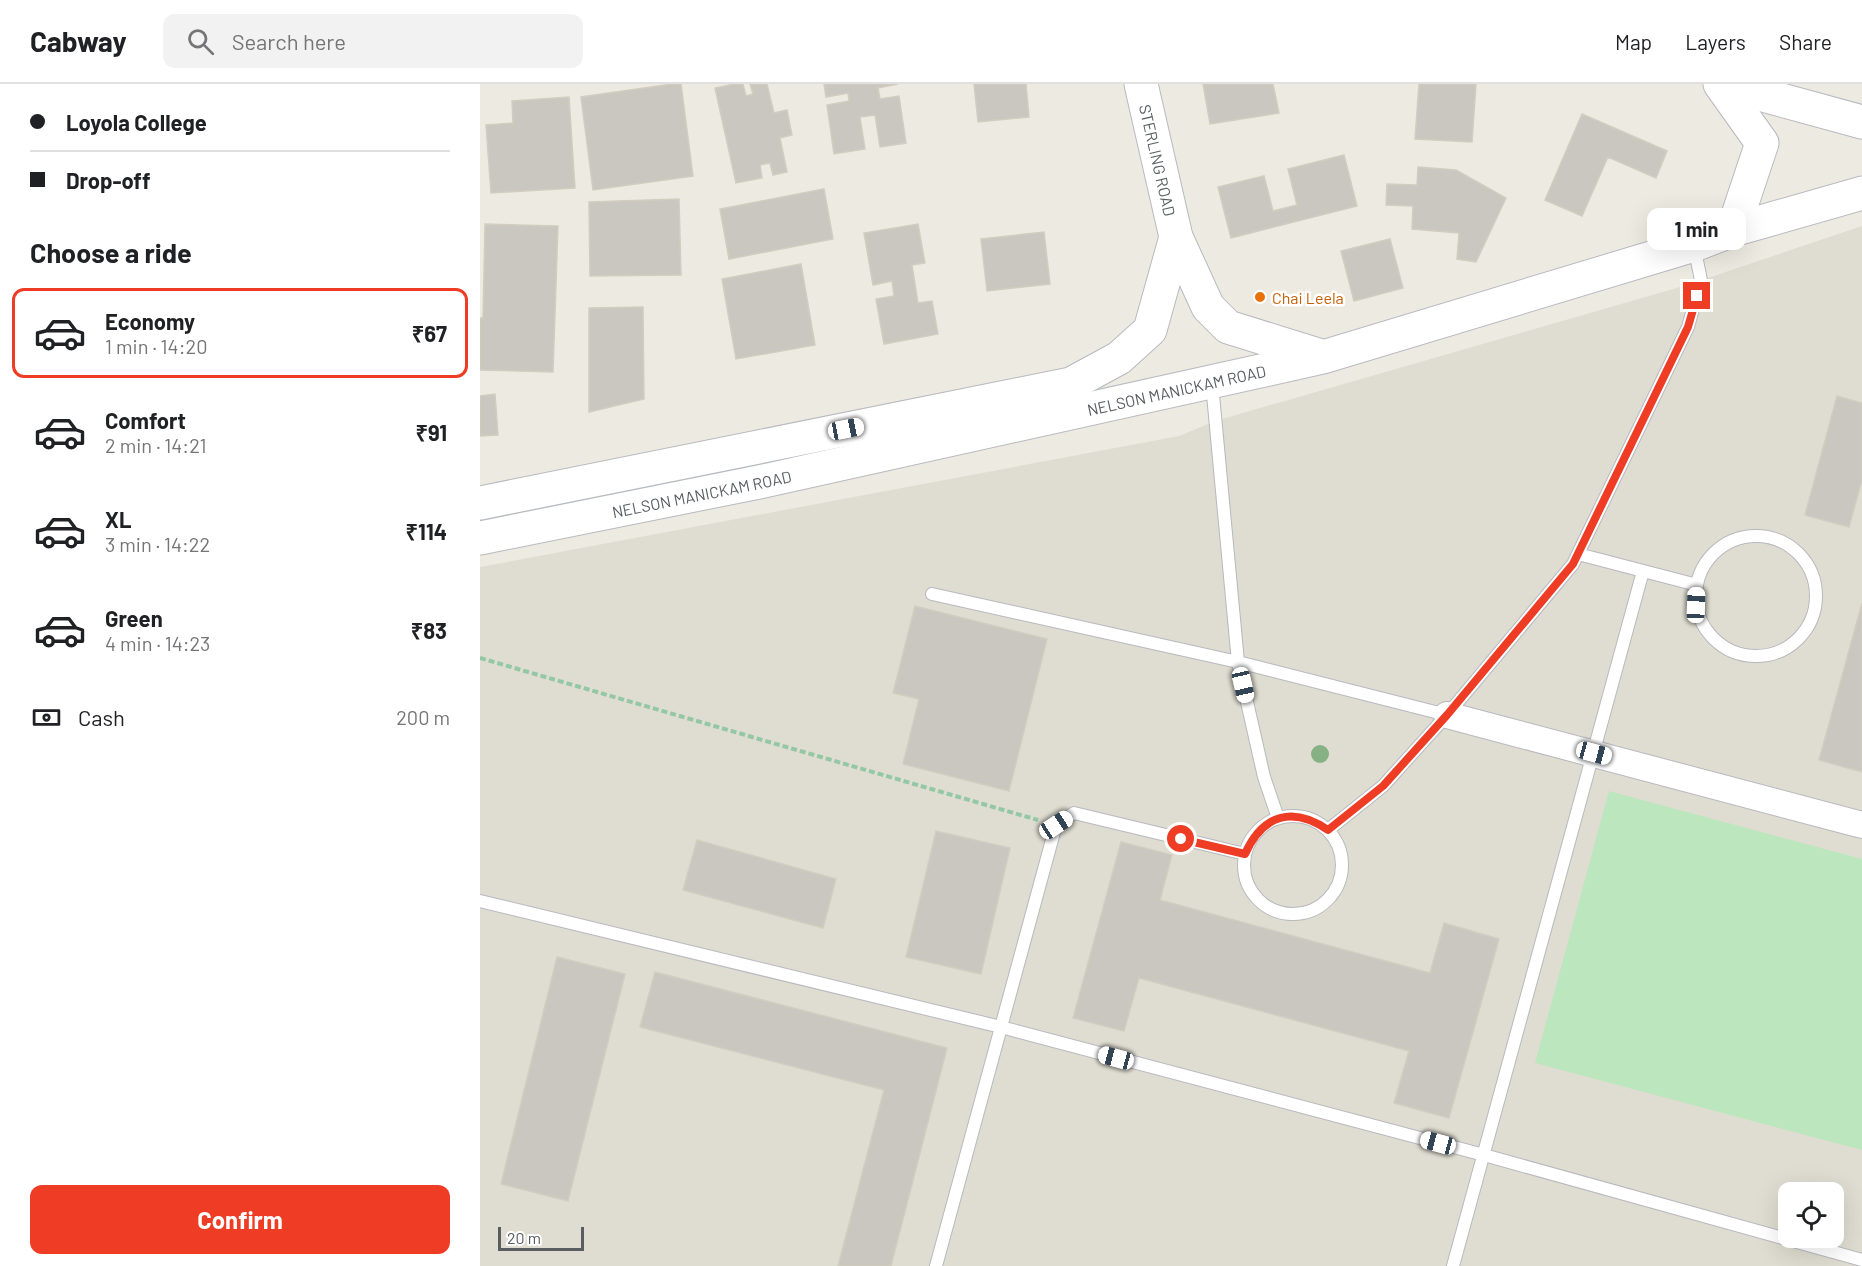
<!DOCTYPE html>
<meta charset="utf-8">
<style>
:root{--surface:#fff;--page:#f2f2f2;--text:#202124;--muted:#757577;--line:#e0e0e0;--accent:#ef3c25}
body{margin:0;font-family:Barlow,sans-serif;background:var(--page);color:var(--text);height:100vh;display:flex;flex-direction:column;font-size:22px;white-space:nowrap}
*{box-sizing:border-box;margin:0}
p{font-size:20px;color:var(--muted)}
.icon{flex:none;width:33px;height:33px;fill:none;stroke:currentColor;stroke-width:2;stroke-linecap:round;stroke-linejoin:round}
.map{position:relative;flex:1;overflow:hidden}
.panel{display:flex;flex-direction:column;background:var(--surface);width:480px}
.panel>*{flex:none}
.banner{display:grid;align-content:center;height:132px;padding:0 30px;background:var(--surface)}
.controls{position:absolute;left:1298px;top:1098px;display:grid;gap:12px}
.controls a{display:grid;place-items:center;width:66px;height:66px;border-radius:12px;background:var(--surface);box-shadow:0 6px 24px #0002;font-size:30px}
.scale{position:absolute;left:18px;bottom:15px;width:86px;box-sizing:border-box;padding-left:6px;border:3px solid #595d62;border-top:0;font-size:16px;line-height:21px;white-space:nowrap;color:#595d62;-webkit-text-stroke:4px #fff;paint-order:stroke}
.end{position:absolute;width:27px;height:27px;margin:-14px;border:8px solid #ef3c25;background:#fff;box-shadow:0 0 0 3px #fff}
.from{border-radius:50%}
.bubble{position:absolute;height:42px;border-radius:12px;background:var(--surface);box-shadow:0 6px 24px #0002;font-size:20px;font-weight:700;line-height:42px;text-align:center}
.car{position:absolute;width:18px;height:36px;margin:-18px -9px;border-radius:8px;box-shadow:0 0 4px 2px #0007;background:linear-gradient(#fff 24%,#345 0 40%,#fff 0 76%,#345 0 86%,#fff 0)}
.banner b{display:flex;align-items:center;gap:21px;height:57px;font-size:22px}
.banner b+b{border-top:2px solid var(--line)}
.banner i{width:15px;height:15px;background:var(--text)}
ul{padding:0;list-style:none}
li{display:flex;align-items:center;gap:18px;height:90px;margin:0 12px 9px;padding:0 18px;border:3px solid transparent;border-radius:12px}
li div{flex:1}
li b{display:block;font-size:22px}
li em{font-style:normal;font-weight:700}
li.active{border-color:var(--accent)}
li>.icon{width:54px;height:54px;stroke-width:1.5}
h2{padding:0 30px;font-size:27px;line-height:72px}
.pay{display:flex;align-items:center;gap:15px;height:66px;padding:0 30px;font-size:22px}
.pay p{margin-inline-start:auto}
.button{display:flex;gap:12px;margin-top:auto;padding:12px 30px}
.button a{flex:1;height:69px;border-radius:12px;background:var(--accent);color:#fff;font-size:24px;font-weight:700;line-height:69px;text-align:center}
header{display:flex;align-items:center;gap:36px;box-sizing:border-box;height:84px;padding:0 30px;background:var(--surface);border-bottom:2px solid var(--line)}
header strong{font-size:28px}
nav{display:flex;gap:33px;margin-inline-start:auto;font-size:21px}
.search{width:420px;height:54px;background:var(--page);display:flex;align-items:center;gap:15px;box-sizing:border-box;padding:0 21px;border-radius:12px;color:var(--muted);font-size:22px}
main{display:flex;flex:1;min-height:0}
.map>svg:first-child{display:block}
.education{fill:#dfddd1;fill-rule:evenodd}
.green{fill:#bce6bd}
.building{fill:#cac7c0;stroke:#d2cdbf;stroke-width:1.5}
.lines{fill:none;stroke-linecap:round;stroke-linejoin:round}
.service-casing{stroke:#b6b9be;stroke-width:14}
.minor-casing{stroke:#b6b9be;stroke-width:28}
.secondary-casing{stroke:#b6bac0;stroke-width:35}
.path{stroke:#94c7a4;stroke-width:4;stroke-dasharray:6 3;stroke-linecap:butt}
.service{stroke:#fff;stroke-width:12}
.minor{stroke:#fff;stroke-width:26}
.secondary{stroke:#fff;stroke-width:33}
.tree{fill:#85b184}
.route{stroke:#ef3c25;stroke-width:8}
.food-dot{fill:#e8710a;stroke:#fff;stroke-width:2}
.labels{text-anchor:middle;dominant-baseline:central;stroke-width:5;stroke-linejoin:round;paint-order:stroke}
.street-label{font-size:16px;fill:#595d62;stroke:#fff}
.food-label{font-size:16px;fill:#c56008;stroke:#fff;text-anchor:start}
</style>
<header>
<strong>Cabway</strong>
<div class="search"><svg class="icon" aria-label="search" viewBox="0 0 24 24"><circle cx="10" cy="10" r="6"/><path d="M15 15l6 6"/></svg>Search here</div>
<nav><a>Map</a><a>Layers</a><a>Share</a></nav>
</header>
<main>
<section class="panel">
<div class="banner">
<b><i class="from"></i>Loyola College</b>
<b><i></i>Drop-off</b>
</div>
<h2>Choose a ride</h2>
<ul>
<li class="active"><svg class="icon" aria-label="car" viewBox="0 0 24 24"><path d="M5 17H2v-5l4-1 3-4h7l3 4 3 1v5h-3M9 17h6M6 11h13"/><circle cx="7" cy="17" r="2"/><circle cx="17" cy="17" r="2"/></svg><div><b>Economy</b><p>1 min · 14:20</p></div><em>₹67</em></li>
<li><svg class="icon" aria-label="car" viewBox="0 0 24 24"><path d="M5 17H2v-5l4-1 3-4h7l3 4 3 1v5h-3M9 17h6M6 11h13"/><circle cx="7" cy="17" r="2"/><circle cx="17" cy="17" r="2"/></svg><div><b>Comfort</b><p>2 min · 14:21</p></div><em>₹91</em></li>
<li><svg class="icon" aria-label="car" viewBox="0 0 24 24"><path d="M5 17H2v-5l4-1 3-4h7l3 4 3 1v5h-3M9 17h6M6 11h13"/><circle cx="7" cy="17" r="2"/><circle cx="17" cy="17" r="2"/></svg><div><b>XL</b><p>3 min · 14:22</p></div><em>₹114</em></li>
<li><svg class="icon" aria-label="car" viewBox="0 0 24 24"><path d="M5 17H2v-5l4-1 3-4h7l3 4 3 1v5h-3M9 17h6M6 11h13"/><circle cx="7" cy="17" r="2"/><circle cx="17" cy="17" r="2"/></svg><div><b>Green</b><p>4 min · 14:23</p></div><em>₹83</em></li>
</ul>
<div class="pay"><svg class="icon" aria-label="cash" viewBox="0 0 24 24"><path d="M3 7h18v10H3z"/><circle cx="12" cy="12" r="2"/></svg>Cash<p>200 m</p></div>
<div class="button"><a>Confirm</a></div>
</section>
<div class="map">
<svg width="1382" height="1182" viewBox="0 0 1382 1182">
<rect width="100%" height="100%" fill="#edebe1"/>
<path class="education" d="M 1382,142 L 1382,1182 L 0,1182 L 0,483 L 699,352 L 735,337 L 1207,201 ZM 1308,1108 L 1353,1108 L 1353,1154 L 1308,1154 Z"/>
<path class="green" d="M 1129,707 L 1382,775 L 1382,1066 L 1055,979 Z"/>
<path class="building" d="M 192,0 L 201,0 L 213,92 L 113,106 L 101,13 Z
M 254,0 L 263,0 L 266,12 L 273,10 L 270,0 L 287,0 L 294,29 L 307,26 L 312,51 L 300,54 L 307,88 L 293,91 L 290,79 L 280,81 L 282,94 L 256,99 L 235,4 Z
M 344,0 L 418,0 L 398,4 L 400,15 L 419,12 L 426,59 L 400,63 L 395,31 L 380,33 L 385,65 L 354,70 L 347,21 L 369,17 L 368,9 L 346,13 Z
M 494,0 L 546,0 L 549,33 L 498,38 Z
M 723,0 L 793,0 L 799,29 L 730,40 Z
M 939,0 L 996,0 L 992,58 L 935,55 Z
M 89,13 L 95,104 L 11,109 L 6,41 L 33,39 L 32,17 Z
M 1102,30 L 1187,67 L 1176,94 L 1128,73 L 1102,132 L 1065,116 Z
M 864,71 L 877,122 L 751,154 L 738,103 L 784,92 L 793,127 L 817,121 L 808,85 Z
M 938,83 L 976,86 L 1026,114 L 996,178 L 977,175 L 979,149 L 932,145 L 933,122 L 906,121 L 907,100 L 937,101 Z
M 344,105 L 353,155 L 249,175 L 240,125 Z
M 199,115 L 201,191 L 110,192 L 109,118 Z
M 5,140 L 78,142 L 73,288 L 0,286 L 0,234 L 3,234 Z
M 438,140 L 445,179 L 432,181 L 438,219 L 452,217 L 458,250 L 404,260 L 396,215 L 414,212 L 412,197 L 393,201 L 384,149 Z
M 564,148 L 570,200 L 507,207 L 501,155 Z
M 910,155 L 923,204 L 874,217 L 861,167 Z
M 321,180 L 335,261 L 256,275 L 242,195 Z
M 163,223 L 164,315 L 109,328 L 109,224 Z
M 15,310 L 18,351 L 0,352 L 0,312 Z
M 1357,312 L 1382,319 L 1382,396 L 1369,443 L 1325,431 Z
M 1382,519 L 1382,688 L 1339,676 Z
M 435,522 L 567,555 L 529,707 L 423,680 L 439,615 L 413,609 Z
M 456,747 L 530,764 L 501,890 L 426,873 Z
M 217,756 L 356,795 L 343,844 L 203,806 Z
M 641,758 L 692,771 L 680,816 L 950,889 L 964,839 L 1019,855 L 969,1034 L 914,1019 L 929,967 L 659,894 L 644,947 L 593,934 Z
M 77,873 L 145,890 L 88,1117 L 21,1100 Z
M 175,888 L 467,964 L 411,1182 L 358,1182 L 404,1006 L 160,943 Z"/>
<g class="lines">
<defs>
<path id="service" d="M 732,300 L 758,578 L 967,631
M1216 512a60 60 0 1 1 120 0a60 60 0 1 1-120 0Z
M 1098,470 L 1217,501
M 452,510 L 758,578 L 784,693 L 798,734
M764 781a49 49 0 1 1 98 0a49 49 0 1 1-98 0Z
M 848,746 L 903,702 L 967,631 L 1093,480 L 1208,243 L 1221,196 L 1214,162
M 0,817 L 521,943 L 1004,1071 L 1382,1176
M 456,1182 L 576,741 L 594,729 L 765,770
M 973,1182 L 1163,487"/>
<path id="minor" d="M 967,631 L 1382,741"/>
<g id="secondary">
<path id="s1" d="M 661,0 L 696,153 L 728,223 L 748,243 L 838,271"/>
<path d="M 1240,0 L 1282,59 L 1253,146"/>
<path d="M 1243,0 L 1382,38"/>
<path d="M 0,419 L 591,300 L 639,274 L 670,246 L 696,153"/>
<path id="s2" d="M 0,454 L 279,398 L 843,273 L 1214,161 L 1253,146 L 1382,109"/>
</g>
</defs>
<use href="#service" class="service-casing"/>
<use href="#minor" class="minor-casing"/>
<use href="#secondary" class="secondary-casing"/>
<path class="path" d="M 0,574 L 558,736"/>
<use href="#service" class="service"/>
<use href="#minor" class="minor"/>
<use href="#secondary" class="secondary"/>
</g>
<circle class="tree" cx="840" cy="670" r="9"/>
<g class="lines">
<path class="route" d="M 701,755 L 765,770 C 783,730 813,722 848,746 L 903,702 L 967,631 L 1093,480 L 1208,243 L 1217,212"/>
</g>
<circle class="food-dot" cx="780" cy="213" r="6"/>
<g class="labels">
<g class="street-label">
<text stroke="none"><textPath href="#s1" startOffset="78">STERLING ROAD</textPath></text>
<text stroke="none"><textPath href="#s2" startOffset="712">NELSON MANICKAM ROAD</textPath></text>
<text stroke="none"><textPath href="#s2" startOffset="226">NELSON MANICKAM ROAD</textPath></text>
</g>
<g class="food-label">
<text x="792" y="213">Chai Leela</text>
</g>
</g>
</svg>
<div class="controls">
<a><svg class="icon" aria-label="locate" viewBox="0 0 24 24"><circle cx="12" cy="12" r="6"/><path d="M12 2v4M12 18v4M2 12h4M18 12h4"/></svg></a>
</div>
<div class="scale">20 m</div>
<i class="end from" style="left:701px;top:755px"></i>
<i class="end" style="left:1217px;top:212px"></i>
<div class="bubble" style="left:1167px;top:124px;width:99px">1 min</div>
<i class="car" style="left:366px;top:345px;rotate:79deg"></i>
<i class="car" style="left:1216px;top:521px;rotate:2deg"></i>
<i class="car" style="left:763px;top:601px;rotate:167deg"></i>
<i class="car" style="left:1114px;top:669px;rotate:105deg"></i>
<i class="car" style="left:576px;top:741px;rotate:57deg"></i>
<i class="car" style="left:636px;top:974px;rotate:285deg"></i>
<i class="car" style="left:958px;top:1059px;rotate:285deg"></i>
</div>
</main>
